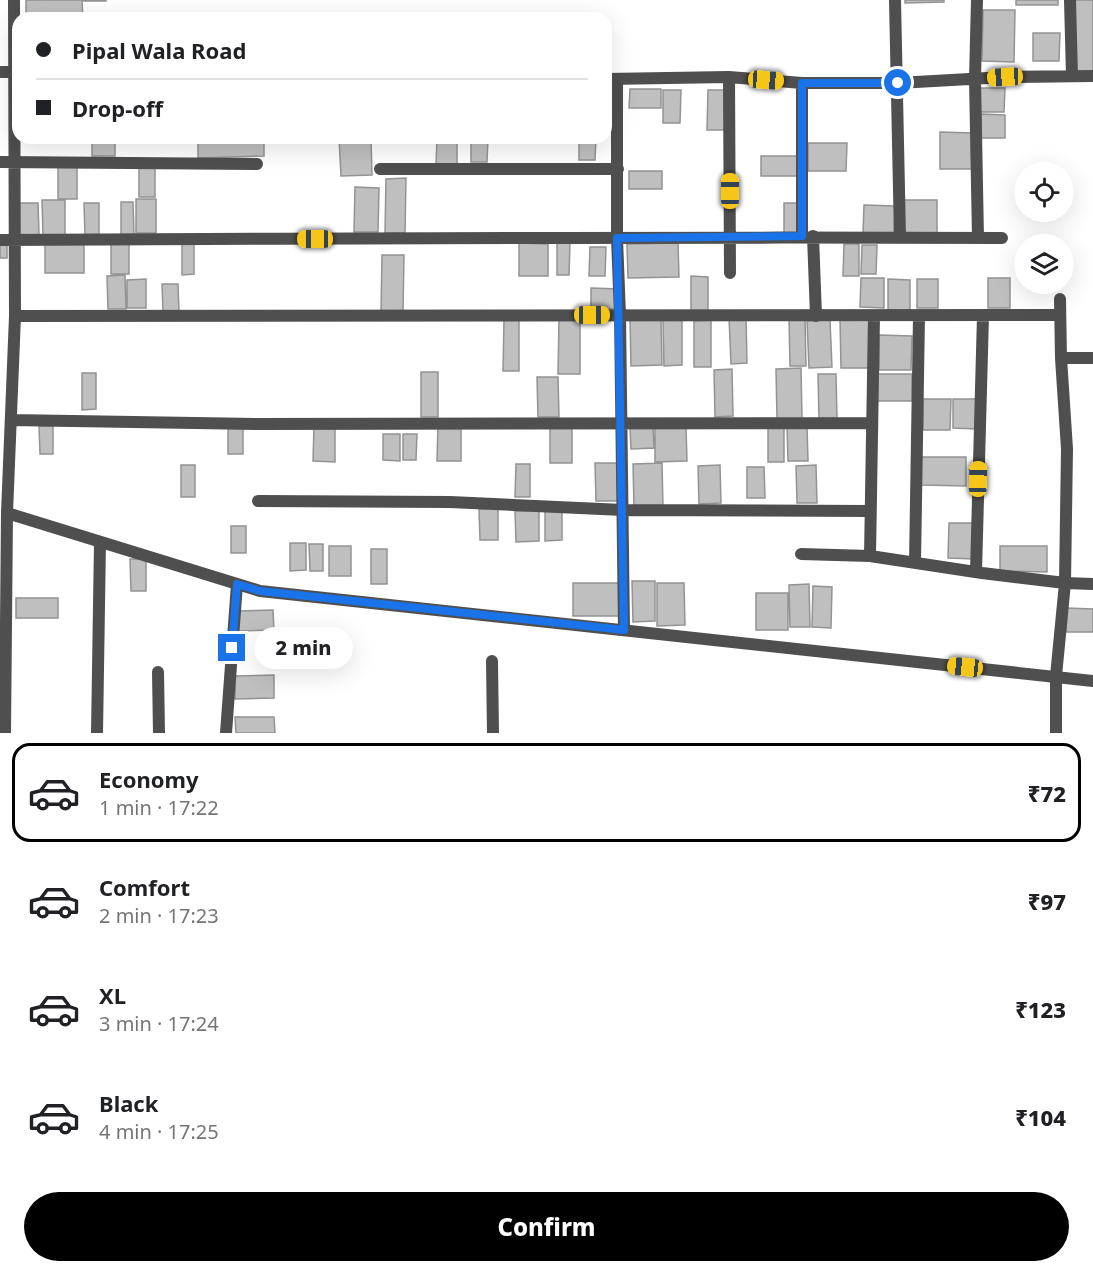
<!DOCTYPE html>
<meta charset="utf-8">
<style>
:root{--surface:#fff;--page:#f2f2f2;--text:#202124;--muted:#757577;--line:#e0e0e0;--accent:#000}
body{margin:0;font-family:"Noto Sans",sans-serif;background:var(--page);color:var(--text);height:100vh;display:flex;flex-direction:column;font-size:22px;white-space:nowrap}
*{box-sizing:border-box;margin:0}
p{font-size:20px;color:var(--muted)}
.icon{flex:none;width:33px;height:33px;fill:none;stroke:currentColor;stroke-width:2;stroke-linecap:round;stroke-linejoin:round}
.map{position:relative;height:733px;overflow:hidden}
.sheet{display:flex;flex-direction:column;background:var(--surface);flex:1}
.sheet>*{flex:none}
.top-card{position:absolute;left:12px;top:12px;width:600px;height:132px;border-radius:18px;box-shadow:0 6px 24px #0002;display:grid;align-content:center;height:132px;padding:0 24px;background:var(--surface)}
.controls{position:absolute;left:1014px;top:162px;display:grid;gap:12px}
.controls a{display:grid;place-items:center;width:60px;height:60px;border-radius:50%;background:var(--surface);box-shadow:0 6px 24px #0002;font-size:30px}
.end{position:absolute;width:27px;height:27px;margin:-14px;border:8px solid #1a73e8;background:#fff;box-shadow:0 0 0 3px #fff}
.from{border-radius:50%}
.bubble{position:absolute;height:42px;border-radius:21px;background:var(--surface);box-shadow:0 6px 24px #0002;font-size:20px;font-weight:800;line-height:42px;text-align:center}
.car{position:absolute;width:18px;height:36px;margin:-18px -9px;border-radius:8px;box-shadow:0 0 4px 2px #0007;background:linear-gradient(#f5c518 24%,#345 0 40%,#f5c518 0 76%,#345 0 86%,#f5c518 0)}
.top-card b{display:flex;align-items:center;gap:21px;height:57px;font-size:22px}
.top-card b+b{border-top:2px solid var(--line)}
.top-card i{width:15px;height:15px;background:var(--text)}
ul{padding:10px 0 0;list-style:none}
li{display:flex;align-items:center;gap:18px;height:99px;margin:0 12px 9px;padding:0 12px;border:3px solid transparent;border-radius:18px}
li div{flex:1}
li b{display:block;font-size:22px}
li em{font-style:normal;font-weight:800}
li.active{border-color:var(--accent)}
li>.icon{width:54px;height:54px;stroke-width:1.5}
.action{display:flex;gap:12px;margin-top:auto;padding:12px 24px}
.action a{flex:1;height:69px;border-radius:36px;background:var(--accent);color:#fff;font-size:24px;font-weight:800;line-height:69px;text-align:center}
.map>svg:first-child{display:block}
.building{fill:#bfbfbf;stroke:#939393;stroke-width:1.5}
.lines{fill:none;stroke-linecap:round;stroke-linejoin:round}
.service{stroke:#4f4f4f;stroke-width:12}
.minor{stroke:#4f4f4f;stroke-width:12}
.route{stroke:#1a73e8;stroke-width:8}
</style>
<div class="map">
<svg width="1093" height="733" viewBox="0 0 1093 733">
<rect width="100%" height="100%" fill="#fff"/>
<path class="building" d="M 26,0 L 106,0 L 106,1 L 82,1 L 83,18 L 26,18 Z
M 905,0 L 944,0 L 944,2 L 905,3 Z
M 1016,0 L 1058,0 L 1058,5 L 1016,5 Z
M 1070,0 L 1093,0 L 1093,76 L 1072,76 Z
M 983,10 L 1015,10 L 1014,62 L 982,61 Z
M 1033,33 L 1060,33 L 1059,61 L 1033,61 Z
M 979,88 L 1005,88 L 1004,112 L 979,112 Z
M 630,89 L 661,89 L 661,108 L 629,108 Z
M 663,90 L 681,90 L 680,123 L 663,123 Z
M 708,90 L 728,90 L 728,130 L 707,130 Z
M 981,114 L 1005,115 L 1005,138 L 981,138 Z
M 940,132 L 972,133 L 972,169 L 940,169 Z
M 92,138 L 115,138 L 115,156 L 92,156 Z
M 198,138 L 264,138 L 264,156 L 198,158 Z
M 339,138 L 371,138 L 372,175 L 341,176 Z
M 437,138 L 457,138 L 457,165 L 436,165 Z
M 471,138 L 488,138 L 487,162 L 471,162 Z
M 579,138 L 596,138 L 595,160 L 579,160 Z
M 808,143 L 847,143 L 846,171 L 808,171 Z
M 761,156 L 798,156 L 798,176 L 761,176 Z
M 58,165 L 77,165 L 77,199 L 58,199 Z
M 139,166 L 155,166 L 155,197 L 139,197 Z
M 629,171 L 662,171 L 662,189 L 629,189 Z
M 406,178 L 405,233 L 385,233 L 386,179 Z
M 355,187 L 379,188 L 378,232 L 354,232 Z
M 136,199 L 156,199 L 156,233 L 136,233 Z
M 42,200 L 65,200 L 65,235 L 43,235 Z
M 903,200 L 937,200 L 937,235 L 903,234 Z
M 121,202 L 133,202 L 134,235 L 121,235 Z
M 18,203 L 38,203 L 39,235 L 19,235 Z
M 84,203 L 99,203 L 99,234 L 85,235 Z
M 784,203 L 800,203 L 800,233 L 784,233 Z
M 864,205 L 895,206 L 894,234 L 863,234 Z
M 111,241 L 129,241 L 129,274 L 111,274 Z
M 194,241 L 194,274 L 182,275 L 182,242 Z
M 45,242 L 84,242 L 84,273 L 45,273 Z
M 557,242 L 570,243 L 569,275 L 557,275 Z
M 519,243 L 548,244 L 548,276 L 519,276 Z
M 678,243 L 679,277 L 628,278 L 627,244 Z
M 0,244 L 7,244 L 7,258 L 0,258 Z
M 844,244 L 859,244 L 859,276 L 843,276 Z
M 862,245 L 877,245 L 876,274 L 861,274 Z
M 590,247 L 606,247 L 605,276 L 589,276 Z
M 382,255 L 404,255 L 403,312 L 381,312 Z
M 125,275 L 126,309 L 108,309 L 107,276 Z
M 691,276 L 708,277 L 708,312 L 691,312 Z
M 861,278 L 884,278 L 884,308 L 860,307 Z
M 988,278 L 1010,278 L 1010,308 L 988,308 Z
M 146,279 L 146,308 L 127,308 L 127,280 Z
M 888,279 L 910,280 L 910,310 L 888,310 Z
M 917,279 L 938,279 L 938,308 L 917,308 Z
M 162,284 L 178,284 L 179,311 L 163,311 Z
M 591,288 L 619,289 L 618,309 L 591,309 Z
M 729,317 L 746,317 L 747,363 L 731,364 Z
M 872,318 L 873,368 L 841,368 L 840,319 Z
M 661,319 L 662,365 L 631,366 L 630,320 Z
M 663,319 L 682,319 L 682,365 L 664,366 Z
M 789,319 L 805,319 L 806,366 L 790,366 Z
M 504,320 L 519,320 L 519,371 L 503,371 Z
M 559,320 L 580,320 L 580,374 L 558,374 Z
M 711,320 L 711,367 L 694,367 L 694,321 Z
M 830,320 L 832,367 L 809,368 L 807,321 Z
M 879,335 L 912,336 L 911,370 L 879,370 Z
M 801,368 L 802,419 L 777,419 L 776,369 Z
M 732,369 L 733,416 L 715,417 L 714,370 Z
M 421,372 L 438,372 L 438,417 L 421,417 Z
M 82,373 L 96,373 L 96,409 L 82,410 Z
M 818,374 L 836,374 L 837,418 L 819,418 Z
M 877,374 L 912,374 L 912,401 L 877,401 Z
M 537,377 L 558,377 L 559,417 L 538,417 Z
M 923,399 L 951,399 L 950,430 L 923,430 Z
M 953,399 L 978,399 L 977,429 L 953,428 Z
M 438,425 L 461,425 L 461,461 L 437,461 Z
M 39,426 L 53,426 L 53,454 L 40,454 Z
M 314,426 L 335,426 L 335,462 L 313,461 Z
M 807,426 L 808,461 L 788,461 L 787,427 Z
M 228,427 L 243,427 L 243,454 L 228,454 Z
M 653,427 L 654,448 L 631,449 L 630,428 Z
M 686,427 L 687,461 L 655,462 L 655,428 Z
M 768,427 L 784,427 L 784,462 L 768,462 Z
M 550,428 L 572,428 L 572,463 L 550,463 Z
M 383,434 L 400,434 L 400,461 L 383,460 Z
M 403,434 L 417,434 L 416,460 L 403,460 Z
M 921,457 L 966,457 L 966,486 L 921,485 Z
M 595,463 L 620,463 L 621,501 L 596,501 Z
M 662,463 L 663,507 L 634,507 L 633,464 Z
M 516,464 L 530,464 L 530,497 L 515,497 Z
M 181,465 L 195,465 L 195,497 L 181,497 Z
M 720,465 L 721,503 L 699,504 L 698,466 Z
M 816,465 L 817,503 L 797,503 L 796,466 Z
M 747,467 L 764,467 L 765,498 L 747,498 Z
M 498,508 L 498,540 L 480,540 L 479,509 Z
M 515,511 L 539,511 L 539,541 L 516,542 Z
M 545,511 L 562,511 L 562,540 L 545,541 Z
M 949,523 L 975,523 L 974,559 L 948,558 Z
M 231,526 L 246,526 L 246,553 L 231,553 Z
M 290,543 L 306,543 L 306,570 L 290,571 Z
M 309,544 L 323,544 L 323,571 L 310,571 Z
M 329,546 L 351,546 L 351,576 L 329,576 Z
M 1000,546 L 1047,546 L 1047,572 L 1000,571 Z
M 371,549 L 387,549 L 387,584 L 371,584 Z
M 130,559 L 146,559 L 146,591 L 131,591 Z
M 632,581 L 655,581 L 655,621 L 633,622 Z
M 573,583 L 620,583 L 620,616 L 573,616 Z
M 657,583 L 684,583 L 685,625 L 657,626 Z
M 809,584 L 810,627 L 790,627 L 789,585 Z
M 813,586 L 832,587 L 831,628 L 812,627 Z
M 756,593 L 788,593 L 788,630 L 756,630 Z
M 16,598 L 58,598 L 58,618 L 16,618 Z
M 1067,608 L 1093,609 L 1093,632 L 1066,632 Z
M 273,610 L 274,630 L 237,631 L 237,611 Z
M 274,675 L 274,698 L 235,699 L 235,676 Z
M 235,717 L 274,717 L 275,733 L 236,733 Z"/>
<g class="lines">
<path class="service" d="M 492,661 L 493,733"/>
<path class="minor" d="M 895,0 L 900,237
M 977,0 L 975,79 L 978,238
M 1070,0 L 1072,76
M 0,72 L 18,72
M 729,77 L 730,273
M 606,79 L 729,77 L 802,83 L 898,83 L 1005,77 L 1093,76
M 617,79 L 617,238 L 620,315 L 624,630
M 0,162 L 257,164
M 380,169 L 618,169
M 802,236 L 802,83
M 813,236 L 816,316
M 0,240 C 186,238 373,239 559,238 C 707,238 854,237 1002,238
M 15,316 L 1060,315
M 1061,358 L 1093,358
M 11,420 L 258,424 L 872,423
M 258,501 L 450,502 L 623,510 L 870,511
M 7,513 L 260,591 L 1093,681
M 801,554 L 870,556 L 982,573 L 1065,583 L 1093,584
M 870,556 L 874,316
M 915,563 L 919,316
M 976,572 L 983,316
M 158,672 L 159,733
M 5,733 L 7,513 L 15,316 L 14,0
M 97,733 L 100,542
M 226,733 L 237,584
M 1056,733 L 1056,676 L 1065,583 L 1067,449 L 1061,358 L 1060,299"/>
</g>
<g class="lines">
<path class="route" d="M 232,648 L 237,584 L 260,591 L 624,630 L 617,238 L 802,236 L 802,83 L 898,83"/>
</g>
</svg>
<div class="controls">
<a><svg class="icon" aria-label="locate" viewBox="0 0 24 24"><circle cx="12" cy="12" r="6"/><path d="M12 2v4M12 18v4M2 12h4M18 12h4"/></svg></a>
<a><svg class="icon" aria-label="layers" viewBox="0 0 24 24"><path d="M12 4l9 5-9 5-9-5zM3 14l9 5 9-5"/></svg></a>
</div>
<i class="end from" style="left:898px;top:83px"></i>
<i class="end" style="left:232px;top:648px"></i>
<div class="bubble" style="left:254px;top:627px;width:99px">2 min</div>
<i class="car" style="left:1005px;top:77px;rotate:267deg"></i>
<i class="car" style="left:766px;top:80px;rotate:94deg"></i>
<i class="car" style="left:730px;top:191px;rotate:0deg"></i>
<i class="car" style="left:315px;top:239px;rotate:270deg"></i>
<i class="car" style="left:592px;top:315px;rotate:90deg"></i>
<i class="car" style="left:978px;top:479px;rotate:1deg"></i>
<i class="car" style="left:965px;top:667px;rotate:276deg"></i>
<div class="top-card">
<b><i class="from"></i>Pipal Wala Road</b>
<b><i></i>Drop-off</b>
</div>
</div>
<section class="sheet">
<ul>
<li class="active"><svg class="icon" aria-label="car" viewBox="0 0 24 24"><path d="M5 17H2v-5l4-1 3-4h7l3 4 3 1v5h-3M9 17h6M6 11h13"/><circle cx="7" cy="17" r="2"/><circle cx="17" cy="17" r="2"/></svg><div><b>Economy</b><p>1 min · 17:22</p></div><em>₹72</em></li>
<li><svg class="icon" aria-label="car" viewBox="0 0 24 24"><path d="M5 17H2v-5l4-1 3-4h7l3 4 3 1v5h-3M9 17h6M6 11h13"/><circle cx="7" cy="17" r="2"/><circle cx="17" cy="17" r="2"/></svg><div><b>Comfort</b><p>2 min · 17:23</p></div><em>₹97</em></li>
<li><svg class="icon" aria-label="car" viewBox="0 0 24 24"><path d="M5 17H2v-5l4-1 3-4h7l3 4 3 1v5h-3M9 17h6M6 11h13"/><circle cx="7" cy="17" r="2"/><circle cx="17" cy="17" r="2"/></svg><div><b>XL</b><p>3 min · 17:24</p></div><em>₹123</em></li>
<li><svg class="icon" aria-label="car" viewBox="0 0 24 24"><path d="M5 17H2v-5l4-1 3-4h7l3 4 3 1v5h-3M9 17h6M6 11h13"/><circle cx="7" cy="17" r="2"/><circle cx="17" cy="17" r="2"/></svg><div><b>Black</b><p>4 min · 17:25</p></div><em>₹104</em></li>
</ul>
<div class="action"><a>Confirm</a></div>
</section>
